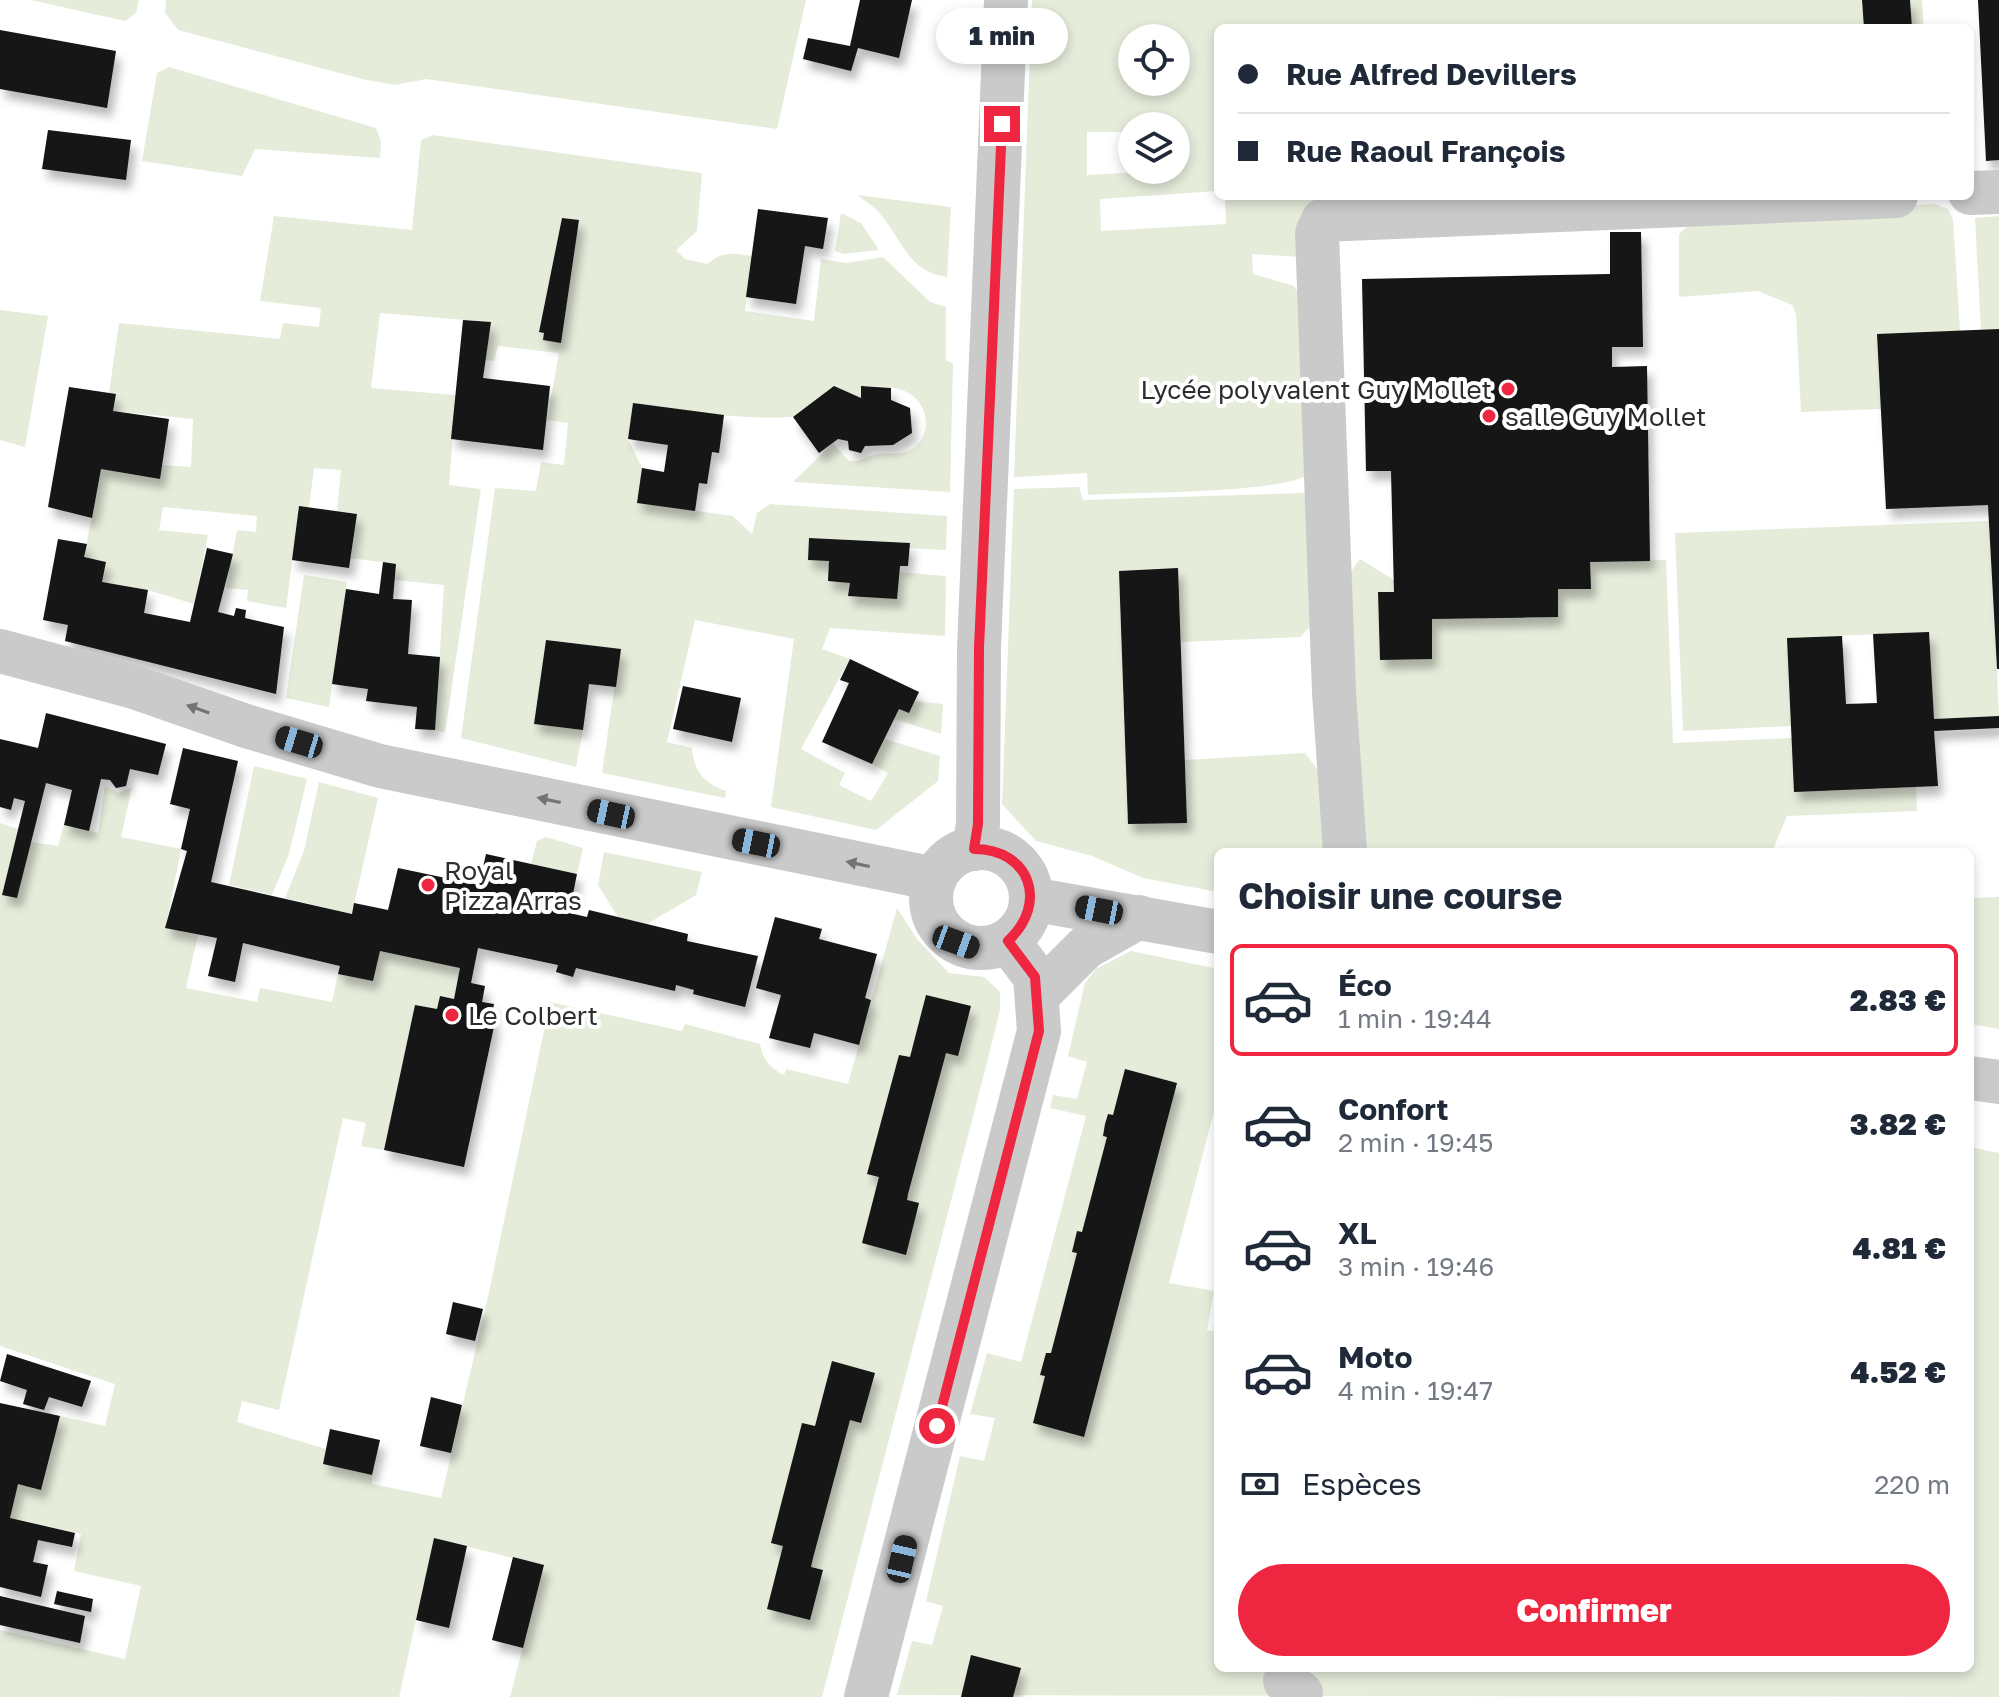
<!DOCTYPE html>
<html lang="fr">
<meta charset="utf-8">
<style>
:root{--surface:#fff;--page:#f6f6f7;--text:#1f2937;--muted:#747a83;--line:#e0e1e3;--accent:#ee263f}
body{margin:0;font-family:"Golos Text",sans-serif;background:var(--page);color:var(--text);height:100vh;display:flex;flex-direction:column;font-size:30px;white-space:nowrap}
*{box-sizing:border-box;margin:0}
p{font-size:26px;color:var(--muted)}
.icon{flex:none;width:44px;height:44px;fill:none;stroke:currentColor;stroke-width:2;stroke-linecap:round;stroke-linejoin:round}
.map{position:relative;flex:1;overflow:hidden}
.details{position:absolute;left:1214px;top:848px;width:760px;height:824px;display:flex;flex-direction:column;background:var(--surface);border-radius:12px;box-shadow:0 4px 12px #0003}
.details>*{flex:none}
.banner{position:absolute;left:1214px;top:24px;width:760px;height:176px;border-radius:12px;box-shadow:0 4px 12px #0003;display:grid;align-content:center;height:176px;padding:0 24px;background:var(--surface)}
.controls{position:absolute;left:1118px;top:24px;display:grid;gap:16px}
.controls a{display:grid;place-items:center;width:72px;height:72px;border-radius:50%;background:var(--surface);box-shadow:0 4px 12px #0003;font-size:40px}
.end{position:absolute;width:36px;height:36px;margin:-18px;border:10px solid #ee263f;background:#fff;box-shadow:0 0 0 4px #fff}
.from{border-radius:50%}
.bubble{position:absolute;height:56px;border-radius:28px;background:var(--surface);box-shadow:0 4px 12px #0003;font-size:26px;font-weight:800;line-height:56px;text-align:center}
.car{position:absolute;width:24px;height:48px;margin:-24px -12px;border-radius:10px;box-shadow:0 0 6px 2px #0007;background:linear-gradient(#222 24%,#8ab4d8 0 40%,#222 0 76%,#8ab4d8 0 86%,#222 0)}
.banner b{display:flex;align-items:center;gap:28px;height:76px;font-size:30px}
.banner b+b{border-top:2px solid var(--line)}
.banner i{width:20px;height:20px;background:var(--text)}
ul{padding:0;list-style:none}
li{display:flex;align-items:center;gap:24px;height:112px;margin:0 16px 12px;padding:0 8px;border:4px solid transparent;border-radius:12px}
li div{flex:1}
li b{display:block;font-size:30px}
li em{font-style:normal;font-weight:800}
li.active{border-color:var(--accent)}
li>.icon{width:72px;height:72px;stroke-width:1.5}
h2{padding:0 24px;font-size:36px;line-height:96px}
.pay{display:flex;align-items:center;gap:20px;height:88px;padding:0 24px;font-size:30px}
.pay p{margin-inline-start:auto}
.action{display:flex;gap:16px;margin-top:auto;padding:16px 24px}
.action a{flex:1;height:92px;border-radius:48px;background:var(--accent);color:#fff;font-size:32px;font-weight:800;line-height:92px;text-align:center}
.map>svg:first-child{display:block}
.green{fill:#e5ecda;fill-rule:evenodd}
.building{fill:#141414;filter:url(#shadow)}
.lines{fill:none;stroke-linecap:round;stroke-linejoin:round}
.minor{stroke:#cacaca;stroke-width:44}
.oneway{fill:#747474}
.route{stroke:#ee263f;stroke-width:10}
.poi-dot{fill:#ee263f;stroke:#fff;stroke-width:3}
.labels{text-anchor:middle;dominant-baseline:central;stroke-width:8;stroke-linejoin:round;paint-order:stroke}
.poi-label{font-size:26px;fill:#2d2d2d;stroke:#fff;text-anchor:start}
</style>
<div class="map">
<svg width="1999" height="1697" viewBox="0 0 1999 1697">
<defs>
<filter id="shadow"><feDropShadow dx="5" dy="9" stdDeviation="4" flood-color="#0004"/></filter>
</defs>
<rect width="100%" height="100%" fill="#fff"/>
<path class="green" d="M 31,0 L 139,0 L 136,13 L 125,21 Z
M 166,0 L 806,0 L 777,129 L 426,79 L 395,85 L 362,79 L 178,30 L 165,13 Z
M 1032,0 L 1862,0 L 1864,28 L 1218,28 L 1218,191 L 1100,199 L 1101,231 L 1226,224 L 1225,196 L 1640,196 L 1310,212 L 1302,257 L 1252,254 L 1253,274 L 1294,286 L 1301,297 L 1309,474 C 1281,494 1131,492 1088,495 L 1087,473 L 1014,477 ZM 1132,38 L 1176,38 L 1176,82 L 1132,82 ZM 1132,126 L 1176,126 L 1176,170 L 1087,175 L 1087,132 L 1132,132 Z
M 1910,0 L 1922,0 L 1924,28 L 1912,28 Z
M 169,67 L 376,128 L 381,141 L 380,158 L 255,149 L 242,176 L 142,161 L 157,73 Z
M 433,135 L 702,173 L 697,231 L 676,250 L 685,259 L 707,264 C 722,251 733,253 752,256 L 745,311 L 814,321 L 821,259 L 846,263 L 883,257 L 930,302 L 946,307 L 946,360 L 953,364 L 950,492 L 793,482 L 833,443 L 849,461 C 860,462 863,458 873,455 C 887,451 902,458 915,447 C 932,433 928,405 910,394 C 897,385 876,387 861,386 L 861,398 C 835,393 814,416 790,417 C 738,420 685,410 633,403 L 628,439 L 642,468 L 638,503 L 733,516 L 752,534 L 757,513 L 770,504 L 947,516 L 946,550 L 909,548 L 909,543 L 809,538 L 808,560 L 829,561 L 850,583 L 849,596 L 897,599 L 899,572 L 946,576 L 945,636 L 830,628 L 822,649 L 850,659 L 801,749 L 845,773 L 839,785 L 871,801 L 888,773 L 872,764 L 885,739 L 940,756 L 938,781 L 876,830 L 771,807 L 794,639 L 695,620 L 667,742 L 692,748 C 694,772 704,783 726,791 L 725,798 L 602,773 L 620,649 L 546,640 L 534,724 L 583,730 L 576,767 L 461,738 L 495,488 L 536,491 L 541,462 L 564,465 L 568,423 L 547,420 L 559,353 L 498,346 L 494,361 L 485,360 L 491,322 L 380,313 L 371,388 L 456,395 L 449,485 L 481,489 L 445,733 L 435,730 L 444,585 L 395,580 L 396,564 L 351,558 L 357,514 L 337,511 L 341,470 L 314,468 L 309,507 L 299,507 L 286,608 L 247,601 L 248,590 L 226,588 L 237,530 L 256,532 L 257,516 L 163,507 L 159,530 L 208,535 L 194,604 L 148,590 L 102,582 L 106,562 L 84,557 L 101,469 L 159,479 L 162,465 L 191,467 L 193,419 L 113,411 L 116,395 L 109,393 L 119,323 L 280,339 L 283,323 L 319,327 L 321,308 L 260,301 L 274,216 L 412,230 L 421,140 ZM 562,218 L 579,221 L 561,343 L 544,340 L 544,333 L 539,332 Z
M 857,195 L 951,207 L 947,277 C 907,271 904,242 881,215 C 875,207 865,201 857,195 Z
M 1934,204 L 1948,209 L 1953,219 L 1960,331 L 1881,409 L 1801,412 L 1796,314 L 1792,305 L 1758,291 L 1679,297 L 1679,234 L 1699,216 Z
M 841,213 L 861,223 L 879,250 L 844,254 L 835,251 Z
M 1999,216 L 1999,329 L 1981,330 L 1975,218 Z
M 0,310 L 48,316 L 25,447 L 0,440 Z
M 1079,487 L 1083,500 L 1303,493 L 1309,499 L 1311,626 L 1300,637 L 1181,642 L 1178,569 L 1119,571 L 1128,824 L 1187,822 L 1185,760 L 1305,753 L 1326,781 L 1327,852 L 1218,852 L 1218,892 L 1143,878 L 1092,856 L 1036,841 L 1002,804 L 1014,489 Z
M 1989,521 L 1999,716 L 1934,719 L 1928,632 L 1788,638 L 1791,726 L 1683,731 L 1675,533 Z
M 1360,559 L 1394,580 L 1394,592 L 1378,593 L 1380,660 L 1432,659 L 1432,619 L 1558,617 L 1558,589 L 1590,589 L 1590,562 L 1666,560 L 1673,743 L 1792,738 L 1916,787 L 1917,811 L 1787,816 L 1772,852 L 1358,852 L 1348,587 L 1352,570 Z
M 304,575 L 347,582 L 329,707 L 286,698 Z
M 915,701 L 943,704 L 941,734 L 894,719 L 899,709 L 909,713 Z
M 254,766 L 307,779 L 289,854 L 272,895 L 229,885 Z
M 319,782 L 378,798 L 352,914 L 285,898 L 304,851 Z
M 105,786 L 119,793 L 132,787 L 121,837 L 181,849 L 166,927 L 198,935 L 186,988 L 257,1002 L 260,988 L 332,1002 L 338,974 L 373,981 L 380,951 L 460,968 L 454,999 L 440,996 L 437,1009 L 415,1006 L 384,1150 L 361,1146 L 366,1123 L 343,1118 L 279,1410 L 242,1401 L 237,1422 L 326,1449 L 323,1464 L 372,1475 L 372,1484 L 441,1498 L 489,1292 L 550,1002 L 682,1031 L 685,1024 L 760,1044 C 763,1059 770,1069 784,1075 L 786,1069 L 848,1084 L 897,908 L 917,939 L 949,973 L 984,977 L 1000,992 L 1000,1010 L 983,1078 L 822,1697 L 510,1697 L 544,1566 L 434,1538 L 399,1697 L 0,1697 L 0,1630 L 125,1659 L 141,1586 L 74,1571 L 81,1534 L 10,1518 L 18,1484 L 42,1489 L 60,1416 L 105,1426 L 115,1384 L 0,1346 L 0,823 L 18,829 L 2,894 L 17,898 L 31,842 L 58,846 L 64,825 L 98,833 Z
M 546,837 L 583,848 L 577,874 L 531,864 L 537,841 Z
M 604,852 L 702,872 L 696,895 L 647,924 L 618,917 L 598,885 Z
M 1999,897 L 1999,1029 L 1970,1024 L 1970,898 Z
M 1131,951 L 1218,969 L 1218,1096 L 1169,1283 L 1214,1291 L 1207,1330 L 1218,1332 L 1218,1668 L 1970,1668 L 1970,1147 L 1999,1153 L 1999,1697 L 897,1695 L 912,1641 L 932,1645 L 943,1606 L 926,1601 L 960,1456 L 984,1461 L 995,1418 L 970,1414 L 987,1353 L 1021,1362 L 1086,1116 L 1050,1108 L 1053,1095 L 1077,1099 L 1087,1062 L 1068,1056 L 1085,983 L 1096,969 Z"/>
<path class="building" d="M 860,0 L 912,0 L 899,58 L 858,48 L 851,71 L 803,59 L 808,38 L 850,46 Z
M 1862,0 L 1910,0 L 1912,28 L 1864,28 Z
M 1978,0 L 1999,0 L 1999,160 L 1986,161 Z
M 0,30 L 116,51 L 107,108 L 0,89 Z
M 48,130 L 131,140 L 126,180 L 42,169 Z
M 758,209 L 828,218 L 823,249 L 805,246 L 796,304 L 746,297 Z
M 562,218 L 579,220 L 561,343 L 543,340 L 544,333 L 539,332 Z
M 1610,232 L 1641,232 L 1643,347 L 1612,347 L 1612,367 L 1647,366 L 1650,561 L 1590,562 L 1591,589 L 1558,589 L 1558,617 L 1432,619 L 1432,659 L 1380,660 L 1378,592 L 1394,592 L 1391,471 L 1366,471 L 1362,279 L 1610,274 Z
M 463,320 L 491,322 L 483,378 L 550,386 L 543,450 L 451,439 Z
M 1999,329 L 1999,669 L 1997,669 L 1988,505 L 1886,509 L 1877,334 Z
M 834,386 L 861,398 L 861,386 L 891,388 L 891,400 L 910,408 L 912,433 L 893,445 L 865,446 L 861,453 L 849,450 L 848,441 L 838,439 L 819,453 L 793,417 Z
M 69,387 L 116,394 L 113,411 L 169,419 L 160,479 L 101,469 L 92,518 L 48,507 Z
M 633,403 L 724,415 L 719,453 L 712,452 L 707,484 L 699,483 L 695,511 L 637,503 L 642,468 L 664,472 L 668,445 L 628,439 Z
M 299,506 L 357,514 L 349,568 L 292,560 Z
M 809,538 L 910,543 L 908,566 L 900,566 L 897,599 L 848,596 L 850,583 L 828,581 L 829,561 L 808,560 Z
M 58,539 L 87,544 L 84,557 L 106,562 L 102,582 L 148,590 L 144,613 L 190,622 L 207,548 L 233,554 L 218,612 L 234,616 L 236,608 L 246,610 L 245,618 L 284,627 L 276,694 L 65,641 L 68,625 L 43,620 Z
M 383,562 L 396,564 L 393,599 L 412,600 L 408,654 L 440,657 L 435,730 L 415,729 L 417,707 L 366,701 L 368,689 L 332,684 L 346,589 L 379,594 Z
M 1178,568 L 1187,823 L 1128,824 L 1119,571 Z
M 1929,632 L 1934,719 L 1999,716 L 1999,728 L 1934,731 L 1938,786 L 1794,792 L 1787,638 L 1842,636 L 1846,704 L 1877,703 L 1873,634 Z
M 546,640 L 621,649 L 616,687 L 589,684 L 583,730 L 534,724 Z
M 850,659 L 919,692 L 909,713 L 899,709 L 872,764 L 822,742 L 849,683 L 840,680 Z
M 683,686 L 741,698 L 732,742 L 673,729 Z
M 46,713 L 166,744 L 158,775 L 130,769 L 126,786 L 116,788 L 110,780 L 101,779 L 89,831 L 64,825 L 72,790 L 46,783 L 17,898 L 2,895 L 25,801 L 14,798 L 11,810 L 0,807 L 0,739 L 38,748 Z
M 183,748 L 238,761 L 211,882 L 352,914 L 354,903 L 388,910 L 398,868 L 479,885 L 486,854 L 577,874 L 569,913 L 587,917 L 589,910 L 688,934 L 687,941 L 758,956 L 745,1007 L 693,994 L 694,990 L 676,985 L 675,991 L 576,968 L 573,977 L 556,972 L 558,965 L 478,948 L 471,983 L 485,986 L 482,1002 L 494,1004 L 491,1021 L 495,1022 L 464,1167 L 384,1150 L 415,1005 L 437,1009 L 440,996 L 454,999 L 460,968 L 380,951 L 373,981 L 338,974 L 340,966 L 243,943 L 235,982 L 208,976 L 217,938 L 165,928 L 187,851 L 181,849 L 190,809 L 170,804 Z
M 775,917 L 822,929 L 819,939 L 877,954 L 865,998 L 871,1000 L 859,1045 L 814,1033 L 810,1048 L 769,1038 L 781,995 L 756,988 Z
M 926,995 L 971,1006 L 958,1056 L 946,1053 L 908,1194 L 907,1200 L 919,1203 L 906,1255 L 862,1243 L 879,1177 L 867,1174 L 899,1055 L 910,1057 Z
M 1125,1069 L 1177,1083 L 1084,1437 L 1033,1423 L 1045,1376 L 1040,1375 L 1046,1353 L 1051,1353 L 1077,1253 L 1072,1252 L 1077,1231 L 1082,1232 L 1107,1137 L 1103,1136 L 1105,1124 L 1108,1114 L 1113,1115 Z
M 453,1302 L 483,1309 L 475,1341 L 446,1334 Z
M 7,1354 L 91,1381 L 82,1407 L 49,1397 L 44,1410 L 23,1404 L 27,1390 L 0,1381 Z
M 832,1361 L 875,1373 L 861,1423 L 850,1420 L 813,1558 L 811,1567 L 823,1570 L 810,1620 L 767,1609 L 783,1546 L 771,1543 L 802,1423 L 815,1426 Z
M 431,1397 L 462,1405 L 451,1453 L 420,1446 Z
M 0,1403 L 60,1416 L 41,1490 L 18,1484 L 10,1518 L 75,1533 L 72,1547 L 38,1540 L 33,1562 L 48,1565 L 41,1597 L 0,1587 Z
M 330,1429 L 380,1440 L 372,1475 L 323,1464 Z
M 434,1538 L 467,1546 L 449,1628 L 416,1620 Z
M 513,1557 L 544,1565 L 523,1648 L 492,1640 Z
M 57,1591 L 93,1599 L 91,1612 L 54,1604 Z
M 0,1596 L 85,1616 L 80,1643 L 0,1625 Z
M 971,1655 L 1021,1668 L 1013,1697 L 961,1697 Z"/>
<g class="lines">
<path class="minor" d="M 1970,193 L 1999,192
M 0,651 L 134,687 L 246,726 L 380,766 L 935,879
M931 898a50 50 0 1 1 100 0a50 50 0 1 1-100 0Z
M 974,849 L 978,824 L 979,648 L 1006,0
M 1345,852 L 1334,692 L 1317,233 L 1323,220 L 1896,196
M 1031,899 L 1218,932
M 1039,994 L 1086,947 L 1139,917
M 1970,1078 L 1999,1082
M 1285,1681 L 1301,1693 L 1300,1697
M 866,1697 L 1039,1031 L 1035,977 L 1008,941"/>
</g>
<defs><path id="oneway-solid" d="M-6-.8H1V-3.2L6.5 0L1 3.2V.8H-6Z" transform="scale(2)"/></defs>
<g class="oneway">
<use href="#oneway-solid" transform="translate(198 709) rotate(-161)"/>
<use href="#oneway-solid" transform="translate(549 800) rotate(-168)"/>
<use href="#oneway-solid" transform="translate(858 864) rotate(-168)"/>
</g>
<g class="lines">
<path class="route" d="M 937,1426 L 1039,1031 L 1035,977 L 1008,941 C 1049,903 1030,849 974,849 L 978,824 L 979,648 L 1002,124"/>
</g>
<g class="poi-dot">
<circle cx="1508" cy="389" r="8"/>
<circle cx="1489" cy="416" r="8"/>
<circle cx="428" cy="885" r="8"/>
<circle cx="452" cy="1015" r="8"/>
</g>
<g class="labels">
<g class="poi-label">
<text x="1492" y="389" text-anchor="end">Lycée polyvalent Guy Mollet</text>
<text x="1505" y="416">salle Guy Mollet</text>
<text x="444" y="870">Royal<tspan x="444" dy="30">Pizza Arras</tspan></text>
<text x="468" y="1015">Le Colbert</text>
</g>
</g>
</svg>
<div class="controls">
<a><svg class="icon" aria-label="locate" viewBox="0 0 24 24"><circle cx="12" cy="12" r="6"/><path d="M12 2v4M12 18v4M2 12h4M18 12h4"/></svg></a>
<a><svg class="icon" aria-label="layers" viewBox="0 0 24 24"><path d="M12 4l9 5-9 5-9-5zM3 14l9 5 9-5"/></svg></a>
</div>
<i class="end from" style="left:937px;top:1426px"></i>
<i class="end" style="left:1002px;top:124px"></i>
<div class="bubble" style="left:936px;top:8px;width:132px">1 min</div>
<i class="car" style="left:299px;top:742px;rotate:287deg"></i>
<i class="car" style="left:611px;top:814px;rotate:282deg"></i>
<i class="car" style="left:756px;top:843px;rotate:281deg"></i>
<i class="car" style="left:1099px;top:910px;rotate:281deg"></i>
<i class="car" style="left:956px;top:942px;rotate:110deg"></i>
<i class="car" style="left:902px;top:1559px;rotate:13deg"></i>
<div class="banner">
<b><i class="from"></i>Rue Alfred Devillers</b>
<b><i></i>Rue Raoul François</b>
</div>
<section class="details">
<h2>Choisir une course</h2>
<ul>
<li class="active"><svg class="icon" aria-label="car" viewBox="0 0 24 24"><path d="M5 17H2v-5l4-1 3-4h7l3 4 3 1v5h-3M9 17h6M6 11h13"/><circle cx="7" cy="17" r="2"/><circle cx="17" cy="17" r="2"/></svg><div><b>Éco</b><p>1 min · 19:44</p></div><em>2.83 €</em></li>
<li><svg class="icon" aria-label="car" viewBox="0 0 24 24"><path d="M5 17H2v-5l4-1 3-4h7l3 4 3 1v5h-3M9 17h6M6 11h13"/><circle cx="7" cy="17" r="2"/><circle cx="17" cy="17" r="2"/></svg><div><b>Confort</b><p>2 min · 19:45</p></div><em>3.82 €</em></li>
<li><svg class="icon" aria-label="car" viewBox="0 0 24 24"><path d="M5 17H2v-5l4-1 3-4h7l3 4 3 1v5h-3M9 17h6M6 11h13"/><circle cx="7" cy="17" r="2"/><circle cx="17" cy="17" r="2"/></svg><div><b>XL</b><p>3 min · 19:46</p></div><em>4.81 €</em></li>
<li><svg class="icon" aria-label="car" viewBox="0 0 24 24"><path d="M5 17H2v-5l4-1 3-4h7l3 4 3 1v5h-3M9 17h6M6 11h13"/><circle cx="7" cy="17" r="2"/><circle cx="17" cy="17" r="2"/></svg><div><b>Moto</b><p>4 min · 19:47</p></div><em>4.52 €</em></li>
</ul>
<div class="pay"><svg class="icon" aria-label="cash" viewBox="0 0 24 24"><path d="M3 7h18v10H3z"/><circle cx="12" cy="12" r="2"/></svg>Espèces<p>220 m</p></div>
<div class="action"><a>Confirmer</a></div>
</section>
</div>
